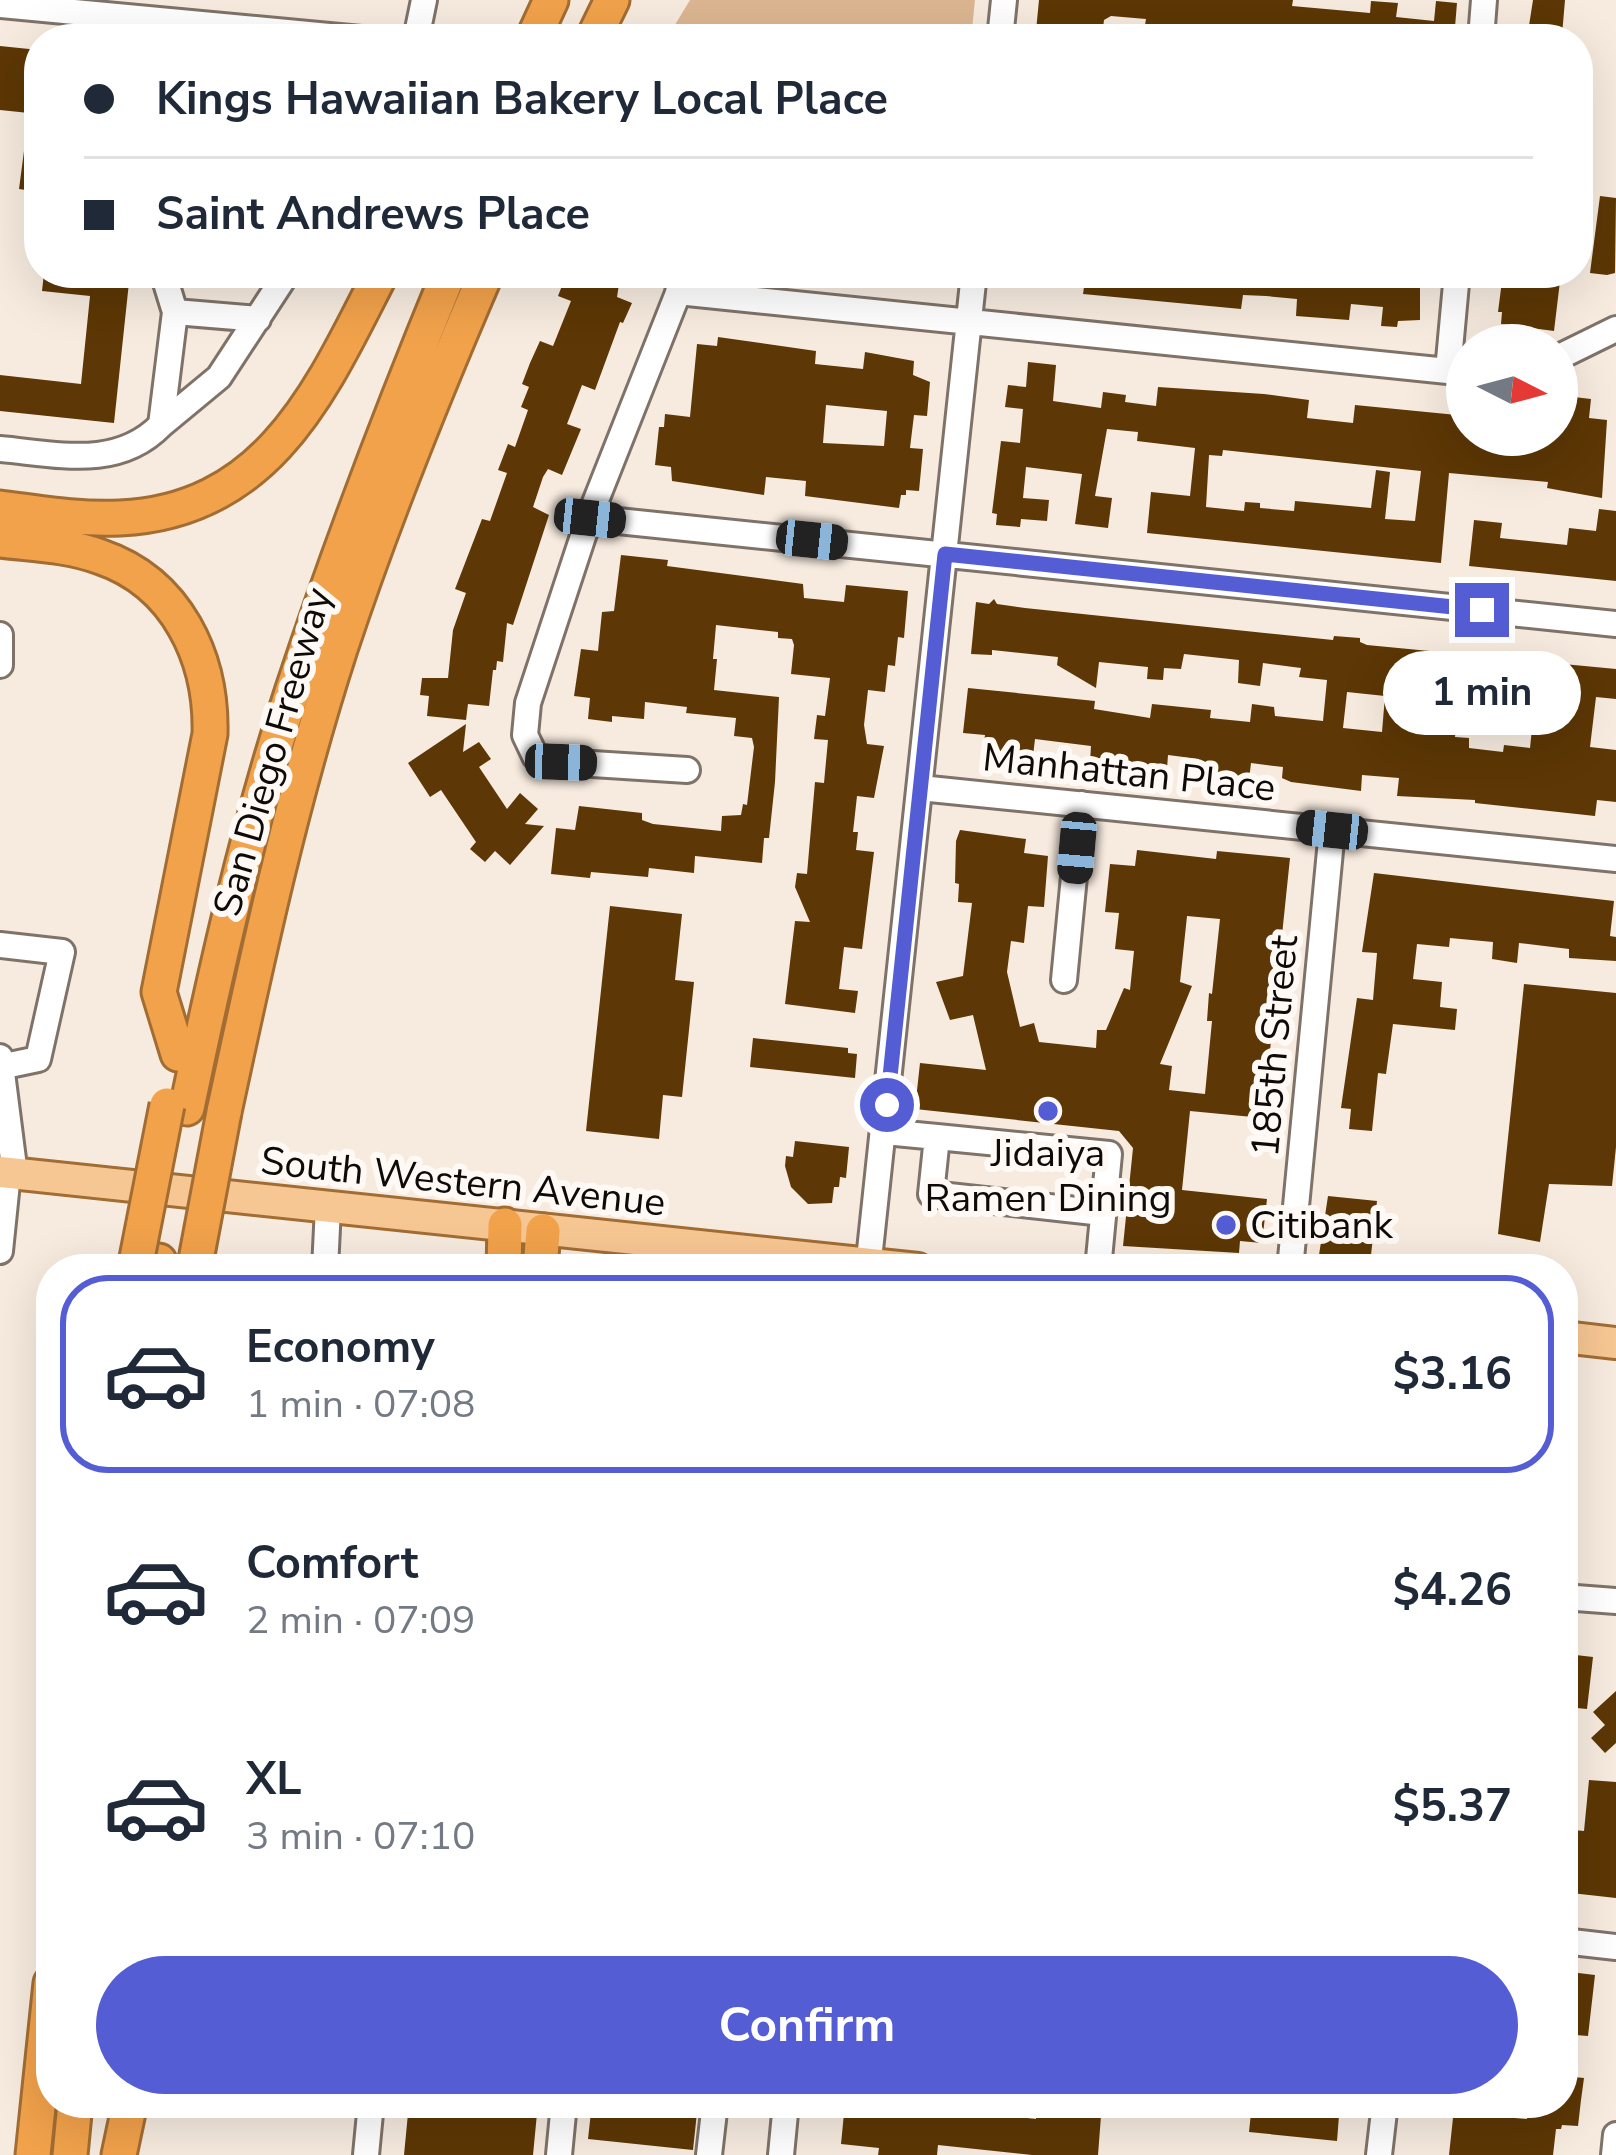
<!DOCTYPE html>
<meta charset="utf-8">
<style>
:root{--surface:#fff;--page:#f6f6f7;--text:#1f2937;--muted:#747a83;--line:#e0e1e3;--accent:#555dd4}
body{margin:0;font-family:"Nunito Sans",sans-serif;background:var(--page);color:var(--text);height:100vh;display:flex;flex-direction:column;font-size:45px;white-space:nowrap}
*{box-sizing:border-box;margin:0}
p{font-size:39px;color:var(--muted)}
.icon{flex:none;width:66px;height:66px;fill:none;stroke:currentColor;stroke-width:2;stroke-linecap:round;stroke-linejoin:round}
.map{position:relative;flex:1;overflow:hidden}
.sheet{position:absolute;left:36px;top:1254px;width:1542px;height:864px;display:flex;flex-direction:column;background:var(--surface);border-radius:48px;box-shadow:0 12px 48px #0002}
.sheet>*{flex:none}
.top-card{position:absolute;left:24px;top:24px;width:1569px;height:264px;border-radius:48px;box-shadow:0 12px 48px #0002;display:grid;align-content:center;height:264px;padding:0 60px;background:var(--surface)}
.needle{width:78px;rotate:96deg}
.buttons{position:absolute;left:1446px;top:324px;display:grid;gap:24px}
.buttons a{display:grid;place-items:center;width:132px;height:132px;border-radius:50%;background:var(--surface);box-shadow:0 12px 48px #0002;font-size:60px}
.end{position:absolute;width:54px;height:54px;margin:-27px;border:15px solid #555dd4;background:#fff;box-shadow:0 0 0 6px #fff}
.from{border-radius:50%}
.bubble{position:absolute;height:84px;border-radius:42px;background:var(--surface);box-shadow:0 12px 48px #0002;font-size:39px;font-weight:700;line-height:84px;text-align:center}
.car{position:absolute;width:36px;height:72px;margin:-36px -18px;border-radius:15px;box-shadow:0 0 9px 3px #0007;background:linear-gradient(#222 24%,#8ab4d8 0 40%,#222 0 76%,#8ab4d8 0 86%,#222 0)}
.top-card b{display:flex;align-items:center;gap:42px;height:114px;font-size:45px}
.top-card b+b{border-top:3px solid var(--line)}
.top-card i{width:30px;height:30px;background:var(--text)}
ul{padding:21px 0 0;list-style:none}
li{display:flex;align-items:center;gap:36px;height:198px;margin:0 24px 18px;padding:0 36px;border:6px solid transparent;border-radius:48px}
li div{flex:1}
li b{display:block;font-size:45px}
li em{font-style:normal;font-weight:700}
li.active{border-color:var(--accent)}
li>.icon{width:108px;height:108px;stroke-width:1.5}
.button{display:flex;gap:24px;margin-top:auto;padding:24px 60px}
.button a{flex:1;height:138px;border-radius:72px;background:var(--accent);color:#fff;font-size:48px;font-weight:700;line-height:138px;text-align:center}
.map>svg:first-child{display:block}
.green{fill:#dcb691}
.building{fill:#5d3705;fill-rule:evenodd}
.lines{fill:none;stroke-linecap:round;stroke-linejoin:round}
.minor-casing{stroke:#7f7369;stroke-width:30}
.major-casing{stroke:#a26d33;stroke-width:36}
.highway-casing{stroke:#a26d33;stroke-width:39}
.minor{stroke:#fff;stroke-width:24}
.major{stroke:#f7c793;stroke-width:30}
.highway{stroke:#f2a24b;stroke-width:33}
.highway-bridge-casing{stroke:#a26d33;stroke-width:39;stroke-linecap:butt}
.highway-bridge{stroke:#f2a24b;stroke-width:33}
.route{stroke:#555dd4;stroke-width:15}
.poi-dot{fill:#555dd4;stroke:#fef9f4;stroke-width:4.5}
.labels{text-anchor:middle;dominant-baseline:central;stroke-width:12;stroke-linejoin:round;paint-order:stroke}
.street-label{font-size:39px;fill:#0e0a07;stroke:#fef9f4}
.poi-label{font-size:39px;fill:#0e0a07;stroke:#fef9f4}
</style>
<div class="map">
<svg width="1616" height="2155" viewBox="0 0 1616 2155">
<rect width="100%" height="100%" fill="#f7ebdf"/>
<path class="green" d="M 690,0 L 975,0 L 971,39 L 742,39 L 670,33 Z"/>
<path class="building" d="M 1039,0 L 1293,0 L 1292,6 L 1370,13 L 1371,1 L 1398,3 L 1396,17 L 1434,21 L 1436,1 L 1457,3 L 1454,39 L 1244,39 L 1239,29 L 1204,25 L 1198,39 L 1149,39 L 1151,25 L 1145,25 L 1146,19 L 1111,16 L 1104,20 L 1102,37 L 1036,31 Z
M 1533,0 L 1565,0 L 1562,35 L 1528,32 Z
M 0,46 L 39,50 L 39,192 L 19,189 L 29,113 L 0,110 Z
M 1600,196 L 1616,198 L 1615,273 L 1607,275 L 1590,273 Z
M 44,273 L 130,273 L 114,423 L 0,411 L 0,375 L 81,384 L 90,296 L 42,291 Z
M 567,273 L 608,273 L 620,278 L 617,297 L 632,303 L 623,323 L 620,322 L 595,390 L 582,385 L 567,424 L 581,429 L 562,475 L 548,469 L 543,477 L 533,507 L 549,515 L 513,625 L 507,623 L 503,662 L 497,661 L 496,670 L 493,670 L 489,706 L 468,704 L 466,720 L 427,716 L 429,696 L 420,695 L 422,678 L 448,678 L 453,630 L 466,593 L 455,589 L 482,519 L 490,521 L 507,473 L 498,470 L 508,444 L 515,447 L 528,410 L 521,407 L 529,387 L 522,384 L 530,363 L 540,341 L 553,346 L 571,301 L 558,296 Z
M 1086,273 L 1420,273 L 1420,320 L 1398,321 L 1397,327 L 1381,326 L 1383,307 L 1351,304 L 1349,320 L 1296,316 L 1297,299 L 1266,296 L 1243,295 L 1241,309 L 1083,294 Z
M 1503,273 L 1561,273 L 1554,331 L 1501,324 L 1502,312 L 1498,312 Z
M 718,337 L 816,351 L 815,364 L 863,369 L 865,352 L 914,361 L 913,375 L 930,382 L 927,416 L 914,415 L 910,448 L 923,449 L 919,491 L 906,490 L 906,495 L 901,495 L 899,508 L 805,496 L 806,481 L 766,477 L 764,495 L 672,481 L 671,467 L 655,465 L 659,427 L 664,427 L 665,414 L 690,417 L 697,344 L 717,346 ZM 826,405 L 887,411 L 884,446 L 823,443 Z
M 1028,362 L 1056,365 L 1053,401 L 1101,408 L 1103,392 L 1126,395 L 1125,402 L 1156,406 L 1158,387 L 1264,394 L 1309,400 L 1307,418 L 1353,423 L 1355,405 L 1467,416 L 1467,435 L 1557,435 L 1557,395 L 1591,399 L 1589,418 L 1607,420 L 1602,498 L 1547,488 L 1548,482 L 1449,473 L 1441,563 L 1147,533 L 1151,492 L 1190,496 L 1195,448 L 1137,441 L 1138,432 L 1107,429 L 1095,496 L 1112,498 L 1108,528 L 1075,524 L 1082,474 L 1026,467 L 1023,498 L 1049,500 L 1047,521 L 1021,519 L 1020,527 L 996,525 L 997,514 L 992,513 L 1001,441 L 1020,443 L 1023,409 L 1005,407 L 1008,385 L 1026,387 ZM 1223,450 L 1421,471 L 1415,521 L 1385,519 L 1390,472 L 1376,470 L 1371,508 L 1295,501 L 1294,511 L 1260,508 L 1260,503 L 1245,502 L 1244,511 L 1206,507 L 1209,455 L 1222,456 Z
M 1599,509 L 1616,511 L 1616,581 L 1469,566 L 1474,520 L 1502,523 L 1500,538 L 1567,545 L 1569,528 L 1596,531 Z
M 621,555 L 668,560 L 667,566 L 803,584 L 804,598 L 844,602 L 846,585 L 908,591 L 904,638 L 898,637 L 895,666 L 888,665 L 885,692 L 868,690 L 864,725 L 867,744 L 884,746 L 874,798 L 857,796 L 853,832 L 858,832 L 856,850 L 874,852 L 862,949 L 844,947 L 839,989 L 858,991 L 855,1013 L 785,1004 L 795,921 L 810,922 L 795,887 L 797,873 L 807,874 L 815,782 L 824,783 L 828,740 L 814,739 L 817,715 L 825,716 L 830,678 L 791,674 L 794,645 L 792,639 L 778,638 L 778,632 L 716,625 L 713,659 L 717,659 L 714,690 L 779,697 L 775,782 L 769,838 L 764,838 L 762,863 L 695,856 L 694,873 L 649,868 L 648,877 L 591,872 L 590,878 L 551,874 L 556,828 L 575,830 L 579,806 L 642,813 L 642,820 L 653,824 L 721,831 L 722,816 L 741,815 L 743,804 L 747,805 L 754,747 L 752,738 L 734,736 L 736,718 L 686,713 L 687,707 L 645,702 L 644,719 L 612,716 L 612,722 L 588,719 L 590,698 L 574,696 L 581,649 L 598,651 L 602,612 L 614,611 Z
M 994,599 L 997,604 L 1025,608 L 1333,640 L 1334,636 L 1360,638 L 1360,642 L 1367,645 L 1616,669 L 1616,699 L 1596,697 L 1590,747 L 1616,750 L 1616,802 L 1597,800 L 1595,816 L 1475,803 L 1475,800 L 1397,796 L 1399,778 L 1362,775 L 1361,791 L 1291,782 L 1282,778 L 1283,767 L 1251,763 L 1249,780 L 1198,774 L 1199,759 L 1168,755 L 1167,769 L 1090,762 L 1091,746 L 1035,739 L 1033,756 L 983,750 L 985,735 L 963,733 L 968,688 L 1095,701 L 1094,709 L 1150,718 L 1152,704 L 1211,710 L 1210,718 L 1250,722 L 1252,704 L 1274,707 L 1275,716 L 1323,721 L 1327,680 L 1299,677 L 1301,668 L 1263,663 L 1260,686 L 1238,683 L 1239,660 L 1184,654 L 1181,669 L 1164,668 L 1163,680 L 1147,679 L 1148,667 L 1099,662 L 1096,688 L 1057,665 L 1058,657 L 992,650 L 992,655 L 971,654 L 976,602 L 989,604 ZM 1347,692 L 1385,696 L 1382,732 L 1343,728 ZM 1487,703 L 1534,709 L 1530,748 L 1504,745 L 1503,752 L 1469,748 L 1469,738 L 1455,737 L 1458,706 L 1487,709 Z
M 466,724 L 463,752 L 479,742 L 491,759 L 479,767 L 507,809 L 520,793 L 538,809 L 525,824 L 544,826 L 510,865 L 495,851 L 485,862 L 470,849 L 476,842 L 441,790 L 430,797 L 408,763 Z
M 960,830 L 1026,839 L 1024,853 L 1048,856 L 1044,907 L 1028,906 L 1024,943 L 1011,941 L 1007,972 L 1020,1027 L 1034,1023 L 1039,1042 L 1096,1048 L 1097,1030 L 1106,1030 L 1124,988 L 1130,990 L 1134,951 L 1115,949 L 1119,913 L 1105,912 L 1110,864 L 1135,866 L 1137,850 L 1216,859 L 1217,851 L 1290,858 L 1263,1118 L 1190,1111 L 1182,1190 L 1267,1199 L 1262,1243 L 1240,1241 L 1239,1253 L 1123,1246 L 1133,1148 L 1119,1131 L 915,1109 L 920,1063 L 986,1070 L 973,1015 L 950,1020 L 936,982 L 963,976 L 972,903 L 958,902 L 959,884 L 955,883 L 956,841 ZM 1187,916 L 1220,919 L 1212,994 L 1209,993 L 1207,1021 L 1212,1021 L 1205,1094 L 1169,1090 L 1172,1066 L 1160,1064 L 1192,986 L 1180,982 Z
M 1374,873 L 1614,901 L 1610,936 L 1616,937 L 1616,961 L 1569,958 L 1569,949 L 1519,943 L 1517,963 L 1492,959 L 1493,942 L 1450,938 L 1449,947 L 1417,944 L 1413,979 L 1442,982 L 1440,1007 L 1457,1009 L 1455,1030 L 1393,1024 L 1386,1074 L 1378,1073 L 1372,1131 L 1349,1129 L 1351,1109 L 1341,1108 L 1357,998 L 1373,1000 L 1377,953 L 1362,952 Z
M 610,906 L 682,914 L 675,980 L 694,982 L 682,1097 L 663,1095 L 659,1139 L 586,1131 Z
M 1524,984 L 1616,993 L 1616,1147 L 1612,1186 L 1549,1184 L 1540,1242 L 1498,1234 Z
M 753,1038 L 848,1048 L 848,1053 L 857,1054 L 855,1078 L 750,1067 Z
M 795,1141 L 849,1147 L 846,1178 L 840,1177 L 839,1187 L 834,1187 L 832,1203 L 808,1204 L 791,1187 L 785,1166 L 786,1156 L 793,1157 Z
M 1328,1196 L 1377,1201 L 1370,1264 L 1335,1260 L 1333,1269 L 1319,1255 Z
M 1567,1654 L 1593,1657 L 1587,1709 L 1566,1707 L 1568,1689 L 1563,1689 L 1563,1661 L 1567,1661 Z
M 1616,1691 L 1616,1743 L 1605,1753 L 1591,1738 L 1605,1725 L 1593,1712 Z
M 1589,1780 L 1616,1782 L 1616,1898 L 1571,1893 L 1573,1876 L 1563,1870 L 1563,1829 L 1584,1831 Z
M 1570,1972 L 1595,1975 L 1588,2036 L 1563,2034 L 1563,1974 Z
M 1563,2076 L 1584,2078 L 1581,2100 L 1578,2126 L 1562,2125 L 1561,2129 L 1556,2129 L 1553,2155 L 1449,2155 L 1453,2118 L 1448,2117 L 1449,2103 L 1483,2103 L 1481,2115 L 1527,2119 L 1529,2103 L 1563,2103 Z
M 409,2103 L 538,2103 L 533,2155 L 404,2155 Z
M 592,2103 L 698,2103 L 693,2150 L 588,2139 Z
M 845,2103 L 924,2103 L 933,2108 L 1036,2119 L 1036,2103 L 1102,2103 L 1098,2155 L 1032,2155 L 938,2145 L 937,2155 L 878,2155 L 879,2148 L 841,2144 Z
M 1252,2103 L 1340,2103 L 1337,2141 L 1249,2132 Z"/>
<g class="lines">
<defs>
<path id="minor" d="M 0,5 L 361,39
M 416,39 L 424,0
M 1000,39 L 1004,0
M 1481,39 L 1484,0
M 686,273 L 589,518 L 528,703 L 525,735 L 535,756 L 561,762 L 687,770
M 678,292 L 1467,373
M 175,312 L 258,319
M 1557,358 L 1616,329
M 1448,371 L 1457,273
M 161,425 L 219,377 L 287,273
M 0,449 C 57,454 117,470 161,425 L 175,312 L 163,273
M 589,518 L 1616,624
M 0,635 L 0,665
M 920,788 L 1616,859
M 0,945 L 62,952 L 38,1059 L 0,1067
M 1064,980 L 1081,804
M 0,1057 L 15,1175
M 885,1132 L 937,1137
M 0,1251 L 8,1173
M 325,1269 L 328,1207
M 649,1269 L 652,1242
M 868,1269 L 974,273
M 1098,1269 L 1109,1154 L 937,1137 L 931,1194 L 1103,1213
M 1290,1269 L 1332,830
M 1563,1597 L 1616,1601
M 1563,1941 L 1616,1947
M 366,2155 L 371,2103
M 559,2155 L 564,2103
M 709,2155 L 715,2103
M 781,2155 L 786,2103
M 1379,2155 L 1385,2103
M 1614,2155 L 1616,2135"/>
<path id="major" d="M 0,1172 L 918,1269
M 1563,1337 L 1616,1343"/>
<path id="highway" d="M 533,39 L 551,0
M 593,39 L 612,0
M 0,508 C 39,513 80,520 120,518 C 270,511 322,388 381,273
M 0,540 C 34,544 69,545 101,557 C 177,583 212,658 210,734 L 159,992 L 178,1054
M 187,1108 C 216,969 248,827 292,692 C 339,550 392,411 449,273
M 224,1112 C 257,958 291,800 340,649 C 382,522 433,396 486,273
M 158,1269 L 159,1261
M 504,1269 L 505,1225
M 540,1269 L 543,1231
M 33,2155 L 51,1983
M 70,2155 L 75,2103
M 119,2155 L 130,2103"/>
</defs>
<use href="#minor" class="minor-casing"/>
<use href="#major" class="major-casing"/>
<use href="#highway" class="highway-casing"/>
<use href="#minor" class="minor"/>
<use href="#major" class="major"/>
<use href="#highway" class="highway"/>
<defs>
<path id="highway-bridge" d="M 137,1258 L 167,1105
M 195,1265 L 224,1112"/>
</defs>
<use href="#highway-bridge" class="highway-bridge-casing"/>
<use href="#highway-bridge" class="highway-bridge"/>
</g>
<g class="lines">
<path class="route" d="M 887,1105 L 945,554 L 1482,610"/>
</g>
<g class="poi-dot">
<circle cx="1048" cy="1111" r="12"/>
<circle cx="1226" cy="1225" r="12"/>
</g>
<g class="labels">
<g class="street-label">
<text transform="translate(273 752) rotate(-74)">San Diego Freeway</text>
<text transform="translate(1129 773) rotate(6)">Manhattan Place</text>
<text transform="translate(1275 1046) rotate(-85)">185th Street</text>
<text transform="translate(463 1182) rotate(6)">South Western Avenue</text>
</g>
<g class="poi-label">
<text x="1048" y="1153">Jidaiya<tspan x="1048" dy="45">Ramen Dining</tspan></text>
<text x="1250" y="1225" text-anchor="start">Citibank</text>
</g>
</g>
</svg>
<div class="buttons">
<a><svg class="needle" viewBox="-14 -14 28 28"><path d="M0-13l5 13h-10z" fill="#e53935"/><path d="M0 13l5-13h-10z" fill="#747a83"/></svg></a>
</div>
<i class="end from" style="left:887px;top:1105px"></i>
<i class="end" style="left:1482px;top:610px"></i>
<div class="bubble" style="left:1383px;top:651px;width:198px">1 min</div>
<i class="car" style="left:590px;top:518px;rotate:96deg"></i>
<i class="car" style="left:812px;top:540px;rotate:96deg"></i>
<i class="car" style="left:561px;top:762px;rotate:92deg"></i>
<i class="car" style="left:1332px;top:830px;rotate:276deg"></i>
<i class="car" style="left:1077px;top:848px;rotate:185deg"></i>
<div class="top-card">
<b><i class="from"></i>Kings Hawaiian Bakery Local Place</b>
<b><i></i>Saint Andrews Place</b>
</div>
<section class="sheet">
<ul>
<li class="active"><svg class="icon" aria-label="car" viewBox="0 0 24 24"><path d="M5 17H2v-5l4-1 3-4h7l3 4 3 1v5h-3M9 17h6M6 11h13"/><circle cx="7" cy="17" r="2"/><circle cx="17" cy="17" r="2"/></svg><div><b>Economy</b><p>1 min · 07:08</p></div><em>$3.16</em></li>
<li><svg class="icon" aria-label="car" viewBox="0 0 24 24"><path d="M5 17H2v-5l4-1 3-4h7l3 4 3 1v5h-3M9 17h6M6 11h13"/><circle cx="7" cy="17" r="2"/><circle cx="17" cy="17" r="2"/></svg><div><b>Comfort</b><p>2 min · 07:09</p></div><em>$4.26</em></li>
<li><svg class="icon" aria-label="car" viewBox="0 0 24 24"><path d="M5 17H2v-5l4-1 3-4h7l3 4 3 1v5h-3M9 17h6M6 11h13"/><circle cx="7" cy="17" r="2"/><circle cx="17" cy="17" r="2"/></svg><div><b>XL</b><p>3 min · 07:10</p></div><em>$5.37</em></li>
</ul>
<div class="button"><a>Confirm</a></div>
</section>
</div>
